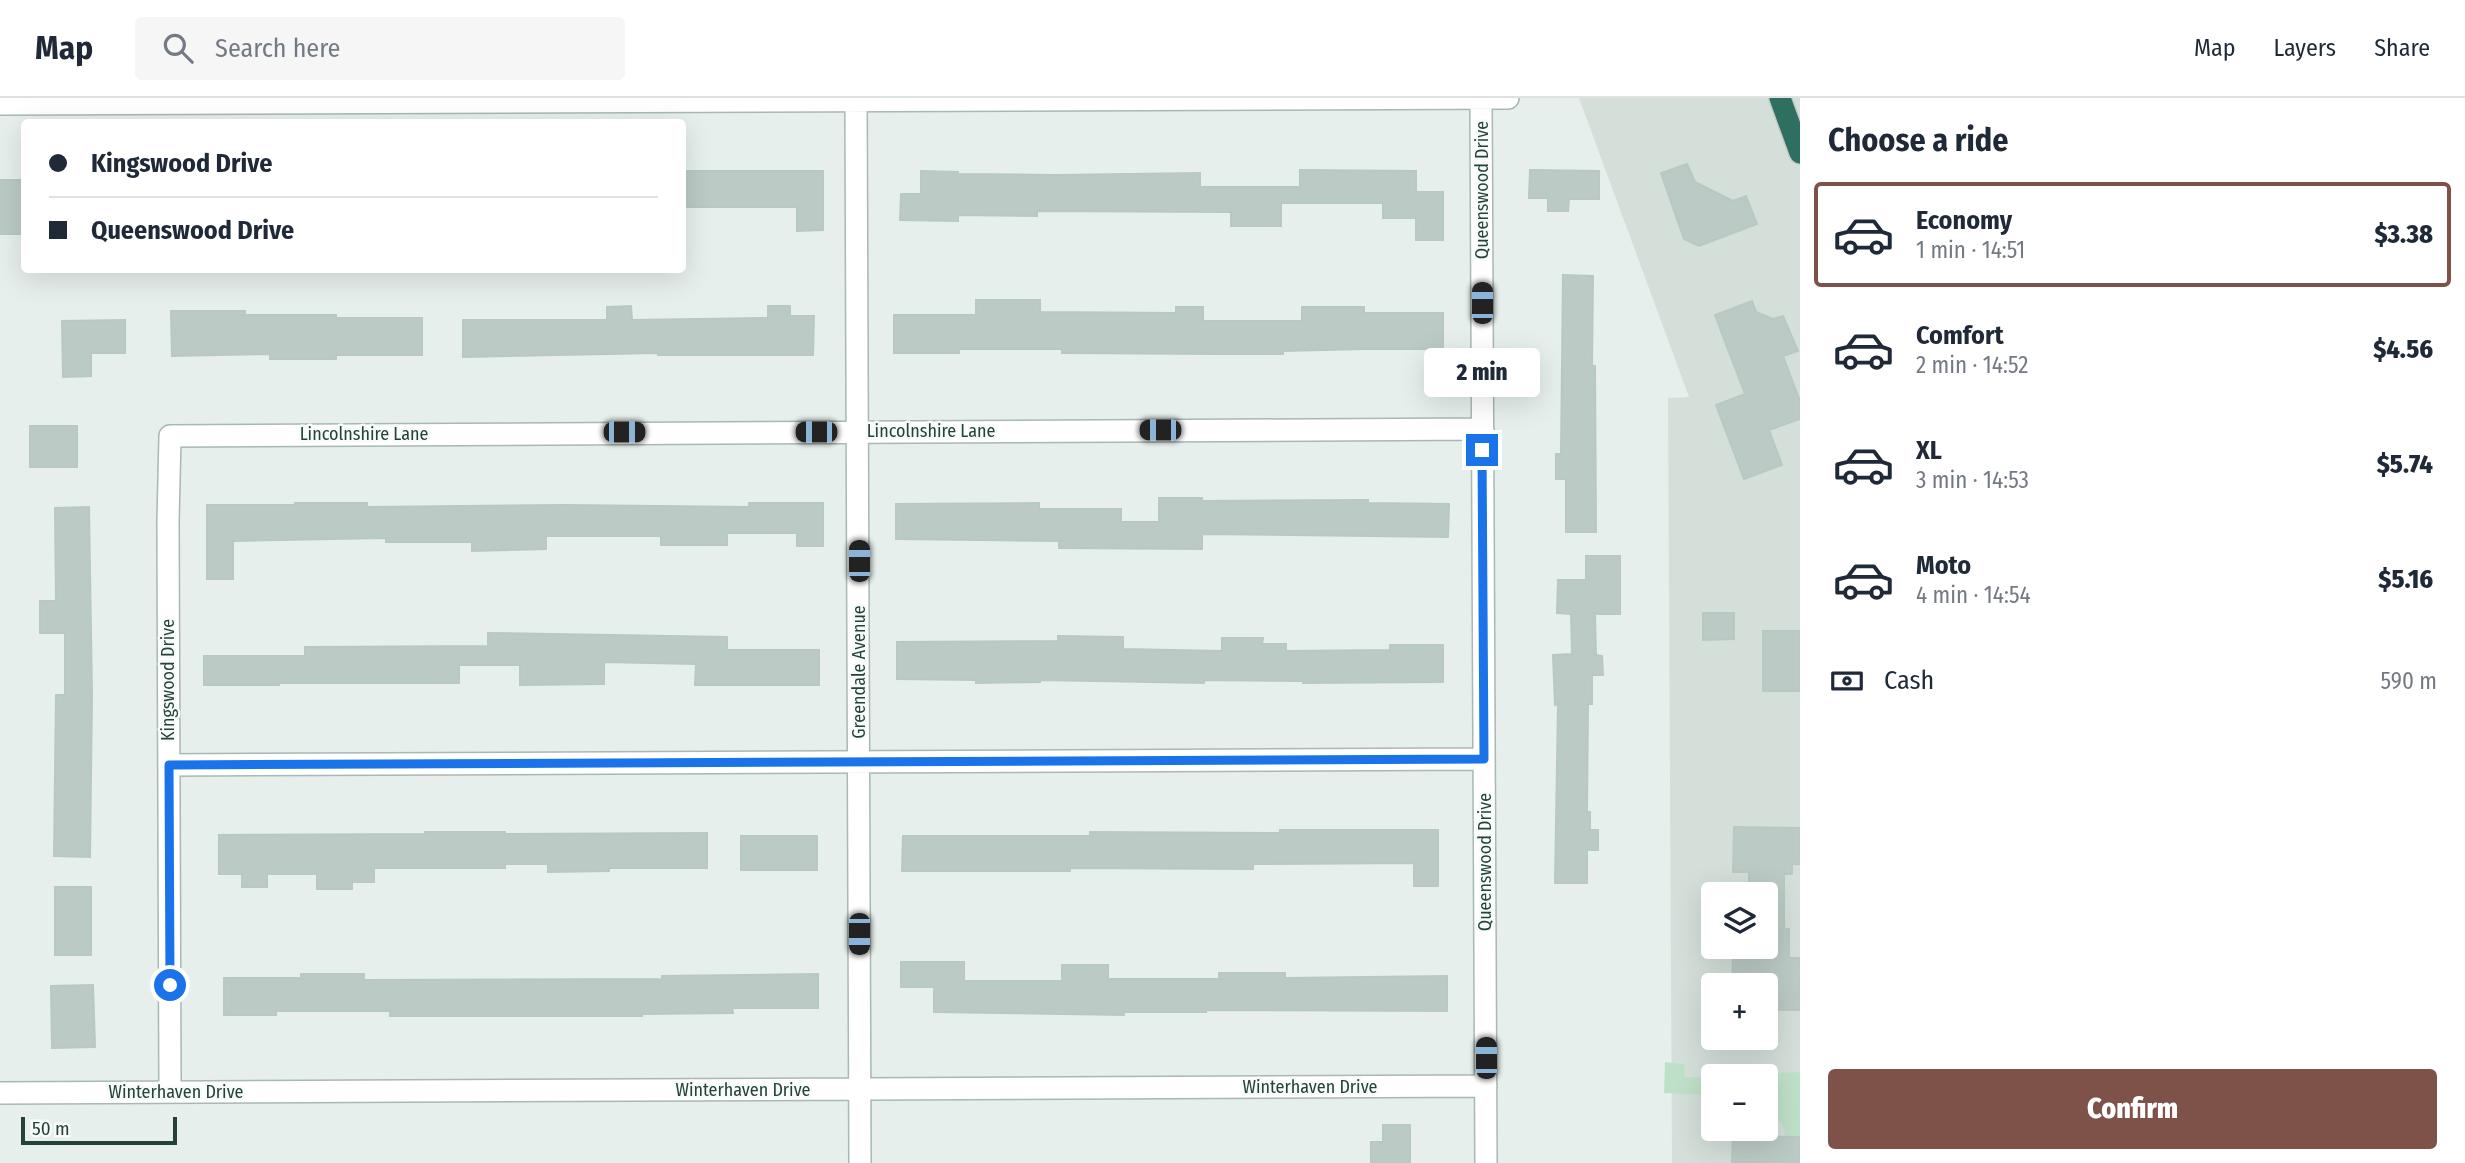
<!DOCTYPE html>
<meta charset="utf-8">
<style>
:root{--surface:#fff;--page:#f6f6f7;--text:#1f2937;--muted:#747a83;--line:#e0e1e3;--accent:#7f5249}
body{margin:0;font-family:"Fira Sans Condensed",sans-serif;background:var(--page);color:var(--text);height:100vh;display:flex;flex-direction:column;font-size:26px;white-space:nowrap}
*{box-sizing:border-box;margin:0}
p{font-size:23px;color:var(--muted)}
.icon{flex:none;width:38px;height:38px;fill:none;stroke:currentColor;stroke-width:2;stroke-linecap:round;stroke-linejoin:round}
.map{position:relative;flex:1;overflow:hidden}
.details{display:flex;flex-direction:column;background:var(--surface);width:665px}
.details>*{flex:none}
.guide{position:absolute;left:21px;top:21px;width:665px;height:154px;border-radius:7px;box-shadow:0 7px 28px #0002;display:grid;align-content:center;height:154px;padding:0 28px;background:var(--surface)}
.buttons{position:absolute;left:1701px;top:784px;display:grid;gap:14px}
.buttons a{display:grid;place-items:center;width:77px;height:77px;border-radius:7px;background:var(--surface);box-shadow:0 7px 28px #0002;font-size:35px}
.scale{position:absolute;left:21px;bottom:18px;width:156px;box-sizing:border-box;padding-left:7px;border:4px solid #24423a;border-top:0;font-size:19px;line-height:24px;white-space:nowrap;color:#24423a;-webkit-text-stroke:5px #f7fbf9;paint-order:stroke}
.end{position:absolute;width:32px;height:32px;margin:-16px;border:9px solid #1a73e8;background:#fff;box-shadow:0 0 0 4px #fff}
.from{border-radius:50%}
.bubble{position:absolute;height:49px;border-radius:7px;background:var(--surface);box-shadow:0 7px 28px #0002;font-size:23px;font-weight:800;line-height:49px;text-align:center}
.car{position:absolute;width:21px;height:42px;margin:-21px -10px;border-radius:9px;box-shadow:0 0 5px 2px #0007;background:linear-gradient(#222 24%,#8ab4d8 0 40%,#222 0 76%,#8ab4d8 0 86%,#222 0)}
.guide b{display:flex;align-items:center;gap:24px;height:66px;font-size:26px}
.guide b+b{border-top:2px solid var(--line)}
.guide i{width:18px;height:18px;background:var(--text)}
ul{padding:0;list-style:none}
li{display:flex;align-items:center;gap:21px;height:105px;margin:0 14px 10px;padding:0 14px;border:4px solid transparent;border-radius:7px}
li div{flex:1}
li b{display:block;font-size:26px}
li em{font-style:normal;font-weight:800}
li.selected{border-color:var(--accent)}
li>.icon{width:63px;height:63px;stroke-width:1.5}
h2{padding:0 28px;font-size:32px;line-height:84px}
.pay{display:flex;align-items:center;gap:18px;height:77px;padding:0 28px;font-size:26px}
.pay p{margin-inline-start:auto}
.action{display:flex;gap:14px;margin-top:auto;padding:14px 28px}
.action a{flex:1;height:80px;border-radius:7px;background:var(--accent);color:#fff;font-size:28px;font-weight:800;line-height:80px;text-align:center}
header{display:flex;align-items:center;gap:42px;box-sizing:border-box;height:98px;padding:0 35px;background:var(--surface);border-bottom:2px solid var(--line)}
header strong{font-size:33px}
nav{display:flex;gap:38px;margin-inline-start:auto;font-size:24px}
.search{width:490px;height:63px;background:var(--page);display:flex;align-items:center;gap:18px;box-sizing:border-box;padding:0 24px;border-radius:7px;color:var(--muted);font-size:26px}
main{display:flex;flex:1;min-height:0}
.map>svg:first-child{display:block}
.built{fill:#d4dfda;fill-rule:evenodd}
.green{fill:#bfe0c8}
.building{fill:#bbcac4;stroke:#b8c9c2;stroke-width:2}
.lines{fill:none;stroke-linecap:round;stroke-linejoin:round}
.street-casing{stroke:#a8b8b2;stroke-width:24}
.highway-casing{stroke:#c2cac8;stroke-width:24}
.street{stroke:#fff;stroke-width:21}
.highway{stroke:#2f6f62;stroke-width:21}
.route{stroke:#1a73e8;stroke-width:9}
.labels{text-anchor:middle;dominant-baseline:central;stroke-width:5;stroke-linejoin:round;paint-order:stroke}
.street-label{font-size:18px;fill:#24423a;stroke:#f7fbf9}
</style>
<header>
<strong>Map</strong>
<div class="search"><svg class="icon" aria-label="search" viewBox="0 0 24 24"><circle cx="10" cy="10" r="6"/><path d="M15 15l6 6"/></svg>Search here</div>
<nav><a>Map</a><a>Layers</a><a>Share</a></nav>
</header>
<main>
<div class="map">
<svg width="1800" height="1065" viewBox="0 0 1800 1065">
<rect width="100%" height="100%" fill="#e6efeb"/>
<path class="built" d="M 1579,0 L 1800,0 L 1800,1065 L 1672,1065 L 1668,300 L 1689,299 ZM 1713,796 L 1766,796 L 1766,849 L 1713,849 ZM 1713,887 L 1766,887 L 1766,940 L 1713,940 ZM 1713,978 L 1766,978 L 1766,1031 L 1713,1031 Z"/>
<path class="green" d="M 1665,964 L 1684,966 L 1685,980 L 1713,978 L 1713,997 L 1664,995 Z
M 1800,974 L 1800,1039 L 1785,1039 L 1784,1029 L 1766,1004 L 1766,978 L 1716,978 Z"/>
<path class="building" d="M 1687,66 L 1695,84 L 1733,103 L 1746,98 L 1757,126 L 1699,148 L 1684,141 L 1661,75 Z
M 1300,72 L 1416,73 L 1416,94 L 1443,94 L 1443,142 L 1416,142 L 1416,120 L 1383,120 L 1383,105 L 1281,105 L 1281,128 L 1231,128 L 1231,114 L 1037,113 L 1037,118 L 958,117 L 958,123 L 900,122 L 901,96 L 921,96 L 921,73 L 958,74 L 958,76 L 1055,77 L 1200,75 L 1200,89 L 1300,89 Z
M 1530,72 L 1599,73 L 1599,101 L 1569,101 L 1568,113 L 1548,113 L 1548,100 L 1529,100 Z
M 682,73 L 823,73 L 823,132 L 797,133 L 797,109 L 682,109 Z
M 0,82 L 24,82 L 24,136 L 0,136 Z
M 1563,177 L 1593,178 L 1592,268 L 1595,268 L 1596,434 L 1566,434 L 1566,381 L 1556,381 L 1556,356 L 1561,356 Z
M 976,202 L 1040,202 L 1040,214 L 1176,215 L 1176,209 L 1203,209 L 1203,223 L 1302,223 L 1302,209 L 1364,209 L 1364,215 L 1443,215 L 1443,251 L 1364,251 L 1283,253 L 1283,256 L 1220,256 L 1062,255 L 1062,251 L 959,251 L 959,255 L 894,255 L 894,217 L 976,217 Z
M 1752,203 L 1756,214 L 1773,221 L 1783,218 L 1798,253 L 1783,258 L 1800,303 L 1800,321 L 1769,332 L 1782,367 L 1744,381 L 1716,307 L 1745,296 L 1715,217 Z
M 631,208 L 632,222 L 768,220 L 768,208 L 790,208 L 790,218 L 814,218 L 813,257 L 658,257 L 658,255 L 463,259 L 463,222 L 607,222 L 607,209 Z
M 171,213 L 245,213 L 245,217 L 336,217 L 336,220 L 422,220 L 422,257 L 336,257 L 336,261 L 270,261 L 270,256 L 172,258 Z
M 125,222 L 125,255 L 91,255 L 91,278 L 63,279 L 62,223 Z
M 30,328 L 77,328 L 77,369 L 30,369 Z
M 1159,400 L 1202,400 L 1202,403 L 1368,402 L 1368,405 L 1449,406 L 1448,439 L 1202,436 L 1202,451 L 1059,450 L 1059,443 L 896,441 L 896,406 L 1039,405 L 1039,411 L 1121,411 L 1121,424 L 1159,424 Z
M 295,405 L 367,405 L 367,409 L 565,407 L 749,409 L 749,405 L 823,405 L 823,448 L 797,448 L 797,435 L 727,435 L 727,447 L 661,447 L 661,438 L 546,438 L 546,451 L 472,453 L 472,444 L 386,444 L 386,440 L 233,443 L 233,481 L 207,481 L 207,407 L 295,407 Z
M 89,409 L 92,597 L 90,759 L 54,758 L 56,597 L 65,597 L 65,535 L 40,535 L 40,503 L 56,503 L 55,410 Z
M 1586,458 L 1620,458 L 1620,516 L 1595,516 L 1596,557 L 1602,558 L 1603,577 L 1592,577 L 1592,606 L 1588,606 L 1587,714 L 1590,714 L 1590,732 L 1598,732 L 1598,752 L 1587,752 L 1587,785 L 1555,785 L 1558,606 L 1555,607 L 1553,557 L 1572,556 L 1571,516 L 1557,515 L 1558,482 L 1586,482 Z
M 1703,515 L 1734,515 L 1734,541 L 1703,542 Z
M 1763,533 L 1800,533 L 1800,593 L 1763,593 Z
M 488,535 L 727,539 L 727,552 L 819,552 L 819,587 L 695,587 L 696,566 L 604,564 L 604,586 L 520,587 L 520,567 L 459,567 L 459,585 L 279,585 L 279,587 L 204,587 L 204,558 L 305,558 L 305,549 L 488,548 Z
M 1058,538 L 1123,539 L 1123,551 L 1222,553 L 1222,540 L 1263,540 L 1262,546 L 1286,546 L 1286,553 L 1390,552 L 1390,547 L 1443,547 L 1443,584 L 1303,585 L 1303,583 L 1204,582 L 1204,585 L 1040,582 L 1040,584 L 976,585 L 976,582 L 897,581 L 897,544 L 1058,543 Z
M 1734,729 L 1800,730 L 1800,766 L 1792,766 L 1792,776 L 1784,776 L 1784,831 L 1789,831 L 1789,860 L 1800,860 L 1800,912 L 1766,912 L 1766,887 L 1732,887 L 1733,859 L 1762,859 L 1762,849 L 1766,849 L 1766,796 L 1749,796 L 1749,774 L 1733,774 Z
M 1280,732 L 1438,732 L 1438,788 L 1414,788 L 1414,765 L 1253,766 L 1253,771 L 1070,770 L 1070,773 L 902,773 L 903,738 L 1090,738 L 1090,734 L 1280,735 Z
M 425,734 L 505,734 L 505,736 L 707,735 L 707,770 L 609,770 L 609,773 L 548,774 L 548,766 L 505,766 L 505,770 L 374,770 L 374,784 L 352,784 L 352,791 L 317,791 L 317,776 L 267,776 L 267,789 L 242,789 L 242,776 L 219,776 L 219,737 L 425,736 Z
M 741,738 L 817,738 L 817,772 L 741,772 Z
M 55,789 L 91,789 L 91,857 L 55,857 Z
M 901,864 L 964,864 L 964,883 L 1062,883 L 1062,867 L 1108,867 L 1108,881 L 1219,881 L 1219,875 L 1285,875 L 1285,880 L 1447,878 L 1447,913 L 1206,912 L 1206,914 L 1124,914 L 1124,917 L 934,914 L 934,889 L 901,889 Z
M 301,876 L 364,876 L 364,882 L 662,881 L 662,878 L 818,876 L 818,910 L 732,910 L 733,915 L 642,916 L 642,918 L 390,918 L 390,913 L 276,913 L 276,917 L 224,917 L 224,880 L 301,880 Z
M 93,887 L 95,949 L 52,950 L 51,888 Z
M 1383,1027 L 1410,1027 L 1410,1065 L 1371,1065 L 1371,1044 L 1383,1044 Z
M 1733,1038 L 1800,1039 L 1800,1065 L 1732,1065 Z"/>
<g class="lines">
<defs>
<path id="street" d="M 856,0 L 860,1065
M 1481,0 L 1486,1065
M 0,6 L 1508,0
M 169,667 L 1484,661
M 170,994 L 168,424 L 170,338 L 1483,331
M 0,995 L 1486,988"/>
<path id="highway" d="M 1780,0 L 1800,55"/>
</defs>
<use href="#street" class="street-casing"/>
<use href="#highway" class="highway-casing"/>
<use href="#street" class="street"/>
<use href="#highway" class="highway"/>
</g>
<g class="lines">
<path class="route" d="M 170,887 L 169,667 L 1484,661 L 1482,352"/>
</g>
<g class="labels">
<g class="street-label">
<text transform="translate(1482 92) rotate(-90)">Queenswood Drive</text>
<text x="931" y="333">Lincolnshire Lane</text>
<text x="364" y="336">Lincolnshire Lane</text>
<text transform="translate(859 574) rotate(-90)">Greendale Avenue</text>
<text transform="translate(168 582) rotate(-90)">Kingswood Drive</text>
<text transform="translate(1485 764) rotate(-90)">Queenswood Drive</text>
<text x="1310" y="989">Winterhaven Drive</text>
<text x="743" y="992">Winterhaven Drive</text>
<text x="176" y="994">Winterhaven Drive</text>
</g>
</g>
</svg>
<div class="buttons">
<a><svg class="icon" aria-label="layers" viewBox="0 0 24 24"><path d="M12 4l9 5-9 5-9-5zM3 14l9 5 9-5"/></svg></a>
<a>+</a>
<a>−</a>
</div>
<div class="scale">50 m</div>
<i class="end from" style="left:170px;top:887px"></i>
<i class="end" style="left:1482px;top:352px"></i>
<div class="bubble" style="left:1424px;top:250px;width:116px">2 min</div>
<i class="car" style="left:1482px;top:205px;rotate:0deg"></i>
<i class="car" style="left:1160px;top:332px;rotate:270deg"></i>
<i class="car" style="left:624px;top:334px;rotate:90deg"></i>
<i class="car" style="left:816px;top:334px;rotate:270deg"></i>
<i class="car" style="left:859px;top:463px;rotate:0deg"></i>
<i class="car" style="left:859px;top:836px;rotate:180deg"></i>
<i class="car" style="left:1486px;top:960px;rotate:0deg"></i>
<div class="guide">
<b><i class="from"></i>Kingswood Drive</b>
<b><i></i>Queenswood Drive</b>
</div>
</div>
<section class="details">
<h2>Choose a ride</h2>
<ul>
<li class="selected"><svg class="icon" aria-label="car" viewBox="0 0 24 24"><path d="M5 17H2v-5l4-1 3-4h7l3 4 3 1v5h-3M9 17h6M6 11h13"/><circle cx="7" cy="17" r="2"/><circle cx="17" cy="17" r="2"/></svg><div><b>Economy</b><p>1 min · 14:51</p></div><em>$3.38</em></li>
<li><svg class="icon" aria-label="car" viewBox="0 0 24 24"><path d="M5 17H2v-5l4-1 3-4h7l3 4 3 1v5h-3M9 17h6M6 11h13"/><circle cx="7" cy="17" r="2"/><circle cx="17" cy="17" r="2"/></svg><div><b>Comfort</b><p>2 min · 14:52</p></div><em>$4.56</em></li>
<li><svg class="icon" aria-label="car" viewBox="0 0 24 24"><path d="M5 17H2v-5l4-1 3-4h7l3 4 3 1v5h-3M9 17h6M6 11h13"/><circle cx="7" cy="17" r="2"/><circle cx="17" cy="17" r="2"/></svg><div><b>XL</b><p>3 min · 14:53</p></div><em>$5.74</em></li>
<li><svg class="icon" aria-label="car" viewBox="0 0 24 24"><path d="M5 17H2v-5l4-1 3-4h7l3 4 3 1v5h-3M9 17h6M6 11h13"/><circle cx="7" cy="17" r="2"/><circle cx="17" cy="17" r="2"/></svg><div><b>Moto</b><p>4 min · 14:54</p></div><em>$5.16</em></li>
</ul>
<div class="pay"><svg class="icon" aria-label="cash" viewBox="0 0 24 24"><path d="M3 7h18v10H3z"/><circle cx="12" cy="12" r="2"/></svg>Cash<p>590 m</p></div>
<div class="action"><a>Confirm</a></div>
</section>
</main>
